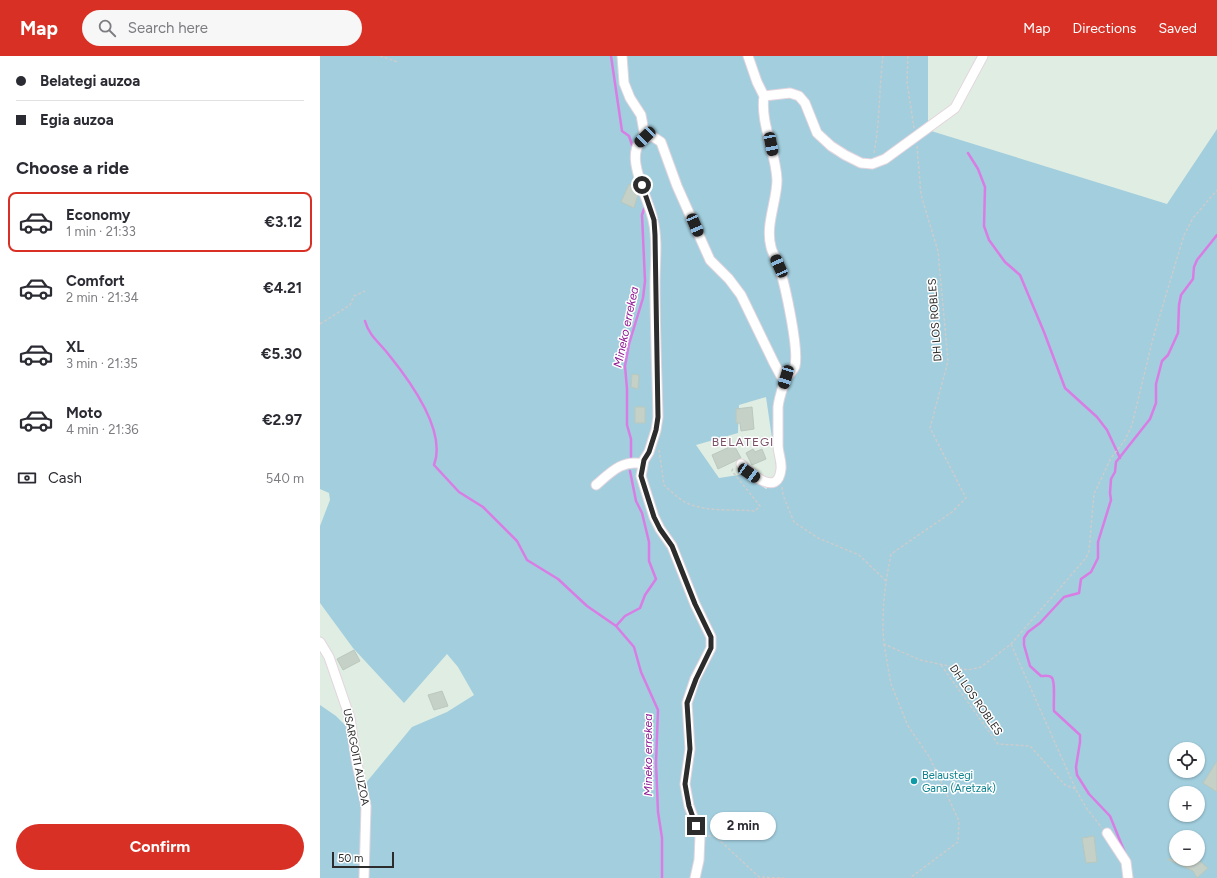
<!DOCTYPE html>
<meta charset="utf-8">
<style>
:root{--surface:#fff;--page:#f7f7f7;--text:#2b2b33;--muted:#7c7c81;--line:#e1e1e2;--accent:#d93025}
body{margin:0;font-family:Figtree,sans-serif;background:var(--page);color:var(--text);height:100vh;display:flex;flex-direction:column;font-size:15px;white-space:nowrap}
*{box-sizing:border-box;margin:0}
p{font-size:13px;color:var(--muted)}
.icon{flex:none;width:22px;height:22px;fill:none;stroke:currentColor;stroke-width:2;stroke-linecap:round;stroke-linejoin:round}
.map{position:relative;flex:1;overflow:hidden}
.side{display:flex;flex-direction:column;background:var(--surface);width:320px}
.side>*{flex:none}
.guide{display:grid;align-content:center;height:88px;padding:0 16px;background:var(--surface)}
.buttons{position:absolute;left:849px;top:686px;display:grid;gap:8px}
.buttons a{display:grid;place-items:center;width:36px;height:36px;border-radius:50%;background:var(--surface);box-shadow:0 1px 3px #0004;font-size:20px}
.scale{position:absolute;left:12px;bottom:10px;width:62px;box-sizing:border-box;padding-left:4px;border:2px solid #2c2c2c;border-top:0;font-size:11px;line-height:14px;white-space:nowrap;color:#2c2c2c;-webkit-text-stroke:3px #fff;paint-order:stroke}
.end{position:absolute;width:18px;height:18px;margin:-9px;border:5px solid #2c2c2c;background:#fff;box-shadow:0 0 0 2px #fff}
.from{border-radius:50%}
.bubble{position:absolute;height:28px;border-radius:14px;background:var(--surface);box-shadow:0 1px 3px #0004;font-size:13px;font-weight:700;line-height:28px;text-align:center}
.car{position:absolute;width:12px;height:24px;margin:-12px -6px;border-radius:5px;box-shadow:0 0 3px 1px #0007;background:linear-gradient(#222 24%,#8ab4d8 0 40%,#222 0 76%,#8ab4d8 0 86%,#222 0)}
.guide b{display:flex;align-items:center;gap:14px;height:38px;font-size:15px}
.guide b+b{border-top:1px solid var(--line)}
.guide i{width:10px;height:10px;background:var(--text)}
ul{padding:0;list-style:none}
li{display:flex;align-items:center;gap:12px;height:60px;margin:0 8px 6px;padding:0 8px;border:2px solid transparent;border-radius:8px}
li div{flex:1}
li b{display:block;font-size:15px}
li em{font-style:normal;font-weight:700}
li.on{border-color:var(--accent)}
li>.icon{width:36px;height:36px;stroke-width:1.5}
h2{padding:0 16px;font-size:18px;line-height:48px}
.pay{display:flex;align-items:center;gap:10px;height:44px;padding:0 16px;font-size:15px}
.pay p{margin-inline-start:auto}
.primary-button{display:flex;gap:8px;margin-top:auto;padding:8px 16px}
.primary-button a{flex:1;height:46px;border-radius:24px;background:var(--accent);color:#fff;font-size:16px;font-weight:700;line-height:46px;text-align:center}
header{display:flex;align-items:center;gap:24px;box-sizing:border-box;height:56px;padding:0 20px;background:var(--accent);color:#fff}
header strong{font-size:19px}
nav{display:flex;gap:22px;margin-inline-start:auto;font-size:14px}
.search{width:280px;height:36px;background:var(--page);display:flex;align-items:center;gap:10px;box-sizing:border-box;padding:0 14px;border-radius:22px;color:var(--muted);font-size:15px}
main{display:flex;flex:1;min-height:0}
.map>svg:first-child{display:block}
.green{fill:#a2cede;fill-rule:evenodd}
.lines{fill:none;stroke-linecap:round;stroke-linejoin:round}
.stream{stroke:#d97de5;stroke-width:2.5}
.building{fill:#c5d0c7;stroke:#bac8bd}
.minor-casing{stroke:#e3d5de;stroke-width:11}
.path{stroke:#ccc;stroke-width:1.5;stroke-dasharray:3 2;stroke-linecap:butt}
.minor{stroke:#fff;stroke-width:9}
.route{stroke:#2c2c2c;stroke-width:5}
.culture-dot{fill:#0f9aa8;stroke:#fff;stroke-width:1.5}
.labels{text-anchor:middle;dominant-baseline:central;stroke-width:3;stroke-linejoin:round;paint-order:stroke}
.street-label{font-size:11px;fill:#2c2c2c;stroke:#fff}
.culture-label{font-size:11px;fill:#0d838f;stroke:#fff;text-anchor:start}
.water-label{font-size:12px;font-style:italic;fill:#8f1994;stroke:#fff}
.neighbourhood-label{font-size:12px;letter-spacing:1px;fill:#7a5068;stroke:#fff}
</style>
<header>
<strong>Map</strong>
<div class="search"><svg class="icon" aria-label="search" viewBox="0 0 24 24"><circle cx="10" cy="10" r="6"/><path d="M15 15l6 6"/></svg>Search here</div>
<nav><a>Map</a><a>Directions</a><a>Saved</a></nav>
</header>
<main>
<section class="side">
<div class="guide">
<b><i class="from"></i>Belategi auzoa</b>
<b><i></i>Egia auzoa</b>
</div>
<h2>Choose a ride</h2>
<ul>
<li class="on"><svg class="icon" aria-label="car" viewBox="0 0 24 24"><path d="M5 17H2v-5l4-1 3-4h7l3 4 3 1v5h-3M9 17h6M6 11h13"/><circle cx="7" cy="17" r="2"/><circle cx="17" cy="17" r="2"/></svg><div><b>Economy</b><p>1 min · 21:33</p></div><em>€3.12</em></li>
<li><svg class="icon" aria-label="car" viewBox="0 0 24 24"><path d="M5 17H2v-5l4-1 3-4h7l3 4 3 1v5h-3M9 17h6M6 11h13"/><circle cx="7" cy="17" r="2"/><circle cx="17" cy="17" r="2"/></svg><div><b>Comfort</b><p>2 min · 21:34</p></div><em>€4.21</em></li>
<li><svg class="icon" aria-label="car" viewBox="0 0 24 24"><path d="M5 17H2v-5l4-1 3-4h7l3 4 3 1v5h-3M9 17h6M6 11h13"/><circle cx="7" cy="17" r="2"/><circle cx="17" cy="17" r="2"/></svg><div><b>XL</b><p>3 min · 21:35</p></div><em>€5.30</em></li>
<li><svg class="icon" aria-label="car" viewBox="0 0 24 24"><path d="M5 17H2v-5l4-1 3-4h7l3 4 3 1v5h-3M9 17h6M6 11h13"/><circle cx="7" cy="17" r="2"/><circle cx="17" cy="17" r="2"/></svg><div><b>Moto</b><p>4 min · 21:36</p></div><em>€2.97</em></li>
</ul>
<div class="pay"><svg class="icon" aria-label="cash" viewBox="0 0 24 24"><path d="M3 7h18v10H3z"/><circle cx="12" cy="12" r="2"/></svg>Cash<p>540 m</p></div>
<div class="primary-button"><a>Confirm</a></div>
</section>
<div class="map">
<svg width="897" height="822" viewBox="0 0 897 822">
<rect width="100%" height="100%" fill="#e0ede2"/>
<path class="green" d="M 0,0 L 608,0 L 608,74 L 847,148 L 897,73 L 897,822 L 0,822 L 0,649 L 16,660 L 30,674 L 45,728 L 92,671 L 127,656 L 154,639 L 138,611 L 127,598 L 84,647 L 33,592 L 0,547 L 0,470 L 10,444 L 9,437 L 0,433 ZM 446,341 L 458,423 L 446,433 L 425,418 L 399,422 L 376,389 L 418,377 L 419,349 ZM 856,693 L 878,693 L 878,715 L 856,715 ZM 856,737 L 878,737 L 878,759 L 856,759 ZM 856,781 L 878,781 L 878,803 L 856,803 Z"/>
<g class="lines">
<path class="stream" d="M 291,0 L 302,75 L 309,80 L 313,92
M 648,97 L 658,113 L 665,131 L 664,170 L 669,184 L 685,206 L 700,219 L 724,276 L 745,332 L 777,361 L 787,374 L 800,402
M 45,265 C 49,280 60,287 69,299 C 90,325 127,375 114,409 L 139,436 L 163,451 L 197,485 L 207,504 L 238,523 L 267,550 L 296,570 L 314,591 L 321,616 L 338,654 L 336,707 L 338,756 L 342,782 L 342,822
M 311,401 L 311,383 L 307,369 L 307,333 L 305,310 L 309,288 L 323,242 L 325,225 L 322,159 L 325,150
M 296,570 L 305,560 L 320,552 L 325,539 L 336,523 L 329,505 L 329,486 L 322,457 L 316,445 L 310,415
M 805,797 L 790,760 L 769,738 L 757,719 L 756,711 L 760,686 L 760,679 L 734,655 C 733,648 736,623 731,621 C 729,619 724,620 721,620 L 710,610 L 704,589 L 704,582 L 708,576 L 720,567 L 744,541 L 759,537 L 761,523 L 771,516 L 778,502 L 778,486 L 791,444 L 790,437 L 791,423 L 795,416 L 796,406 L 830,363 L 836,347 L 836,328 L 842,305 L 848,299 L 858,277 L 859,249 L 861,239 L 873,223 L 874,211 L 877,204 L 897,179"/>
</g>
<path class="building" d="M 309,128 L 315,131 L 318,139 L 314,152 L 301,146 Z
M 312,318 L 319,319 L 318,333 L 311,331 Z
M 315,351 L 325,351 L 325,367 L 315,367 Z
M 432,351 L 434,373 L 421,375 L 420,367 L 416,367 L 416,353 Z
M 414,389 L 421,402 L 398,413 L 392,399 Z
M 433,393 L 435,396 L 442,393 L 446,403 L 432,409 L 426,397 Z
M 34,594 L 40,605 L 23,614 L 17,603 Z
M 122,635 L 128,650 L 114,654 L 108,639 Z
M 897,705 L 897,736 L 883,727 Z
M 774,780 L 777,806 L 766,807 L 762,782 Z
M 847,803 L 877,803 L 888,812 L 877,822 L 873,815 Z"/>
<g class="lines">
<defs>
<path id="minor" d="M 302,0 L 304,27 L 310,42 L 321,59 L 325,81
M 428,0 L 437,26 L 444,40
M 444,40 L 470,37 L 479,40 L 485,47 L 497,77 L 511,90 L 525,99 L 541,107 L 552,108 L 565,103 L 635,52 L 663,0
M 421,408 C 431,418 458,442 461,413 C 462,405 458,397 458,389 C 458,376 458,363 458,351 C 459,341 463,331 466,321
M 276,429 C 291,416 303,403 323,408
M 0,586 L 9,601 L 30,662 L 36,703 L 46,750 L 44,822
M 787,777 L 806,806 L 808,822
M 375,822 L 379,804 L 380,780 L 369,750 L 365,728 L 370,693 L 367,647 L 375,623 L 391,592 L 391,581 L 375,548 L 352,490 L 340,473 L 334,461 L 321,420 L 324,404 L 329,396 L 336,374 L 338,361 C 337,317 335,272 335,228 C 335,207 338,184 333,164 C 329,142 296,87 332,80 L 341,86 L 357,130 L 390,204 L 409,223 L 421,239 L 454,307 L 461,320 L 466,321 C 470,318 473,315 475,310 C 479,292 465,229 459,210 C 457,203 452,197 451,191 C 445,169 457,145 457,124 C 456,96 440,67 444,40"/>
</defs>
<use href="#minor" class="minor-casing"/>
<path class="path" d="M 60,0 L 78,6
M 588,0 L 587,26 L 594,72
M 597,90 L 601,139 L 618,195 L 628,305 L 610,372 L 646,442 L 632,456 L 571,498 C 565,528 561,557 564,588 L 600,604 L 648,614 L 661,611 L 691,588 L 766,502 L 769,495 L 774,438 L 791,402 L 805,384 L 812,369 L 833,282 L 864,179 L 873,162 L 897,134
M 554,97 C 560,65 559,33 563,0
M 0,268 L 30,249 L 34,240 L 45,235
M 339,394 L 344,429 C 351,435 359,444 369,448 C 389,456 414,453 435,455 L 440,450 L 412,415 L 413,412
M 462,431 L 463,439 L 474,466 L 498,482 L 539,499 L 566,525
M 564,588 L 571,628 L 588,670 L 610,702 L 639,765 L 638,786 L 590,822
M 691,588 L 756,734 L 767,753 L 782,772
M 621,609 L 678,688 L 710,690 L 745,729 L 756,733
M 388,780 L 395,780 L 439,821 L 464,822"/>
<use href="#minor" class="minor"/>
</g>
<g class="lines">
<path class="route" d="M 322,129 L 334,164 L 335,179 L 338,361 L 336,374 L 329,396 L 324,404 L 321,420 L 334,461 L 340,473 L 352,490 L 375,548 L 391,581 L 391,592 L 376,623 L 367,647 L 370,693 L 365,728 L 369,750 L 376,770"/>
</g>
<circle class="culture-dot" cx="594" cy="725" r="4"/>
<g class="labels">
<g class="street-label">
<text transform="translate(615 264) rotate(-94)">DH LOS ROBLES</text>
<text transform="translate(656 644) rotate(55)">DH LOS ROBLES</text>
<text transform="translate(36 701) rotate(79)">USARGOITI AUZOA</text>
</g>
<g class="culture-label">
<text x="602" y="719">Belaustegi<tspan x="602" dy="13">Gana (Aretzak)</tspan></text>
</g>
<g class="water-label">
<text transform="translate(306 271) rotate(-78)">Mineko errekea</text>
<text transform="translate(328 699) rotate(-90)">Mineko errekea</text>
</g>
<g class="neighbourhood-label">
<text x="423" y="386">BELATEGI</text>
</g>
</g>
</svg>
<div class="buttons">
<a><svg class="icon" aria-label="locate" viewBox="0 0 24 24"><circle cx="12" cy="12" r="6"/><path d="M12 2v4M12 18v4M2 12h4M18 12h4"/></svg></a>
<a>+</a>
<a>−</a>
</div>
<div class="scale">50 m</div>
<i class="end from" style="left:322px;top:129px"></i>
<i class="end" style="left:376px;top:770px"></i>
<div class="bubble" style="left:390px;top:756px;width:66px">2 min</div>
<i class="car" style="left:325px;top:81px;rotate:226deg"></i>
<i class="car" style="left:451px;top:88px;rotate:169deg"></i>
<i class="car" style="left:375px;top:169px;rotate:157deg"></i>
<i class="car" style="left:459px;top:210px;rotate:336deg"></i>
<i class="car" style="left:466px;top:321px;rotate:197deg"></i>
<i class="car" style="left:429px;top:417px;rotate:125deg"></i>
</div>
</main>
